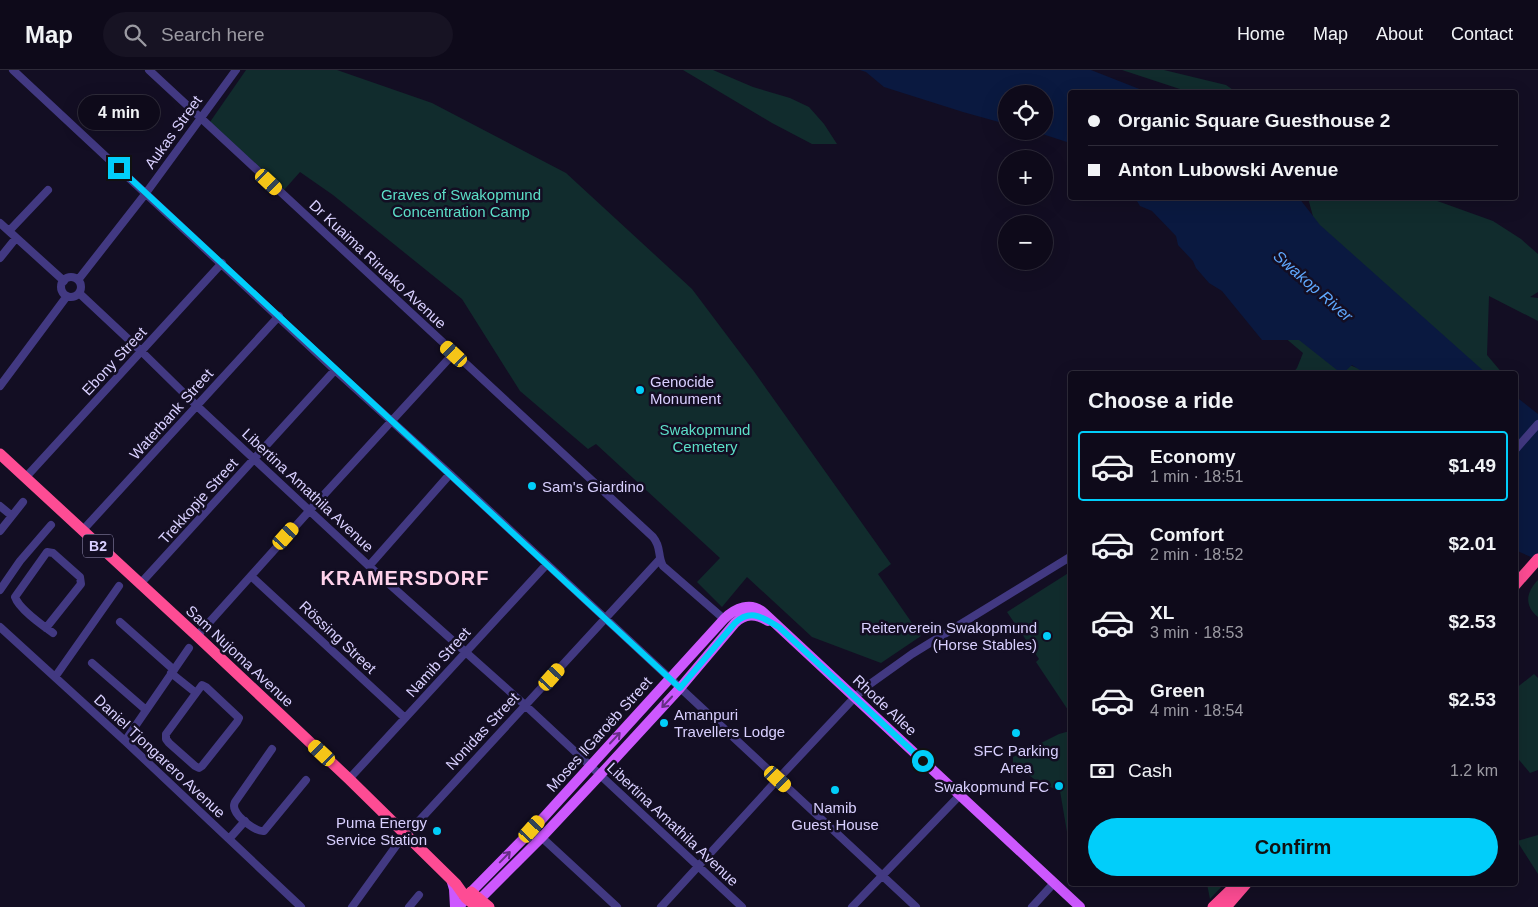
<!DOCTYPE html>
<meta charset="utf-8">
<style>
:root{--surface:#0e0a1a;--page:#171323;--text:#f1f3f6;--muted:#9b9aa2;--line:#2e2b39;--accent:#01cefa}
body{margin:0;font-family:Arial,sans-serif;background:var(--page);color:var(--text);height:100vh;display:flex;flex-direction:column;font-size:19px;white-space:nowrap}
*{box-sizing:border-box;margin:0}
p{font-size:16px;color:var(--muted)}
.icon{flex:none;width:28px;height:28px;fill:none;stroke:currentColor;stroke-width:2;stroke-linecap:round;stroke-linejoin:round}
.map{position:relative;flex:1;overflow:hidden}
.details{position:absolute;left:1068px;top:301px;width:450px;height:515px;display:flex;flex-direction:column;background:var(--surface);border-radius:5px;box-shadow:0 5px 20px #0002,0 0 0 1px var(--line)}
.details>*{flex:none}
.top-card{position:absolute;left:1068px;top:20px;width:450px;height:110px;border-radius:5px;box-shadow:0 5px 20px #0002,0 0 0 1px var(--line);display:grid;align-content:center;height:110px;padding:0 20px;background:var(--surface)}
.fabs{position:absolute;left:998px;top:15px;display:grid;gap:10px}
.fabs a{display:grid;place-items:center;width:55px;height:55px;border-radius:50%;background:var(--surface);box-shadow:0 5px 20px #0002,0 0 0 1px var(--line);font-size:25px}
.end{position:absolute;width:22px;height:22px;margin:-11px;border:6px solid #01cefa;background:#111;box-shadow:0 0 0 2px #111}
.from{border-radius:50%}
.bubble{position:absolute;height:35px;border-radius:18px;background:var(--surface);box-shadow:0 5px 20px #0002,0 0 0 1px var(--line);font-size:16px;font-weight:600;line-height:35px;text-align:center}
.car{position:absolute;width:15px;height:30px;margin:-15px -8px;border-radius:6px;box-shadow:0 0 4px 1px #0007;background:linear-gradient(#f5c518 24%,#345 0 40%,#f5c518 0 76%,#345 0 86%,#f5c518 0)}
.top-card b{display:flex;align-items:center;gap:18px;height:48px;font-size:19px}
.top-card b+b{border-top:1px solid var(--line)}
.top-card i{width:12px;height:12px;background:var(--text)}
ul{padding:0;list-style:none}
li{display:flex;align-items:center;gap:15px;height:70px;margin:0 10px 8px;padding:0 10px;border:2px solid transparent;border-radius:5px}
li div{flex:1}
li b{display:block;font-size:19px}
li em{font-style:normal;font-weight:600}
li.selected{border-color:var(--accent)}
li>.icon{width:45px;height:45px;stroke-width:1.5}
h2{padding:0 20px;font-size:22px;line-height:60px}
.pay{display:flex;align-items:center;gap:12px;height:55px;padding:0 20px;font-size:19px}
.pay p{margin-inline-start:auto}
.button{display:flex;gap:10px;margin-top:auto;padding:10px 20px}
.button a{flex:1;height:58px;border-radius:30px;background:var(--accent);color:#111;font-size:20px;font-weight:600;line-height:58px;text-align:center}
header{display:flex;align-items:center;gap:30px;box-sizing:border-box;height:70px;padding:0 25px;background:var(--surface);border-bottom:1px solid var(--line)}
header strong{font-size:24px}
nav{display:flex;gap:28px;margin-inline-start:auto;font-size:18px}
.search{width:350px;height:45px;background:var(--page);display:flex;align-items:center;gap:12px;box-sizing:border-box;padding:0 18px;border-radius:28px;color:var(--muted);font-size:19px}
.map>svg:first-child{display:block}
.green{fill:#112c2d}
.water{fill:#0a1940}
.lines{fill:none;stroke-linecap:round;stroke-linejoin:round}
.minor{stroke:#423982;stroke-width:8}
.major{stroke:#cd58fe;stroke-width:10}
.highway{stroke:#fe4c94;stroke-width:11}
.oneway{stroke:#672f86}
.route{stroke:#01cefa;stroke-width:6}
.poi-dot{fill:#01cefa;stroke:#130e23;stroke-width:2}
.labels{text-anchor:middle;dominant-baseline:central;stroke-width:5;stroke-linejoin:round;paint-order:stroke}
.shield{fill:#130e23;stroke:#9e96bd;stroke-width:1}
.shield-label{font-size:14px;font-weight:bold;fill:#d9d0ff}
.street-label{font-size:15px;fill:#d9d0ff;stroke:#130e23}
.park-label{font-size:15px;fill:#5cdfc8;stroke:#130e23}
.poi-label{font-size:15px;fill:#d9d0ff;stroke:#130e23;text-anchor:start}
.water-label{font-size:16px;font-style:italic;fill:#5fa8fe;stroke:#130e23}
.district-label{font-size:20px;font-weight:bold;letter-spacing:1px;fill:#ffd2eb;stroke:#130e23}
</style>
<header>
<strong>Map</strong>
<div class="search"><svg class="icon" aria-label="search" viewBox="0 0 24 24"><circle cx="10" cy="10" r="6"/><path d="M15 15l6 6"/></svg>Search here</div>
<nav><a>Home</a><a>Map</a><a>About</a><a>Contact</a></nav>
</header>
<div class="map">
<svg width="1538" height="837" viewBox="0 0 1538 837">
<rect width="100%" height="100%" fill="#130e23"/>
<path class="green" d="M 246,0 L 337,0 L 432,33 L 566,103 L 692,219 L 753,300 L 891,494 L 878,504 L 921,566 L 881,593 L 812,567 L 747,507 L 722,537 L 697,512 L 720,488 L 596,374 L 588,379 L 520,321 L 462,229 L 333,125 L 300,102 L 284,120 L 210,52 Z
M 683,0 L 713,0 L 753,17 L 790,28 L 809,37 L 824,54 L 837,74 L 812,74 L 772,53 Z
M 1122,0 L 1164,0 L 1226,15 L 1236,22 L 1189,22 Z
M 1308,128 L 1352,128 L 1355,130 L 1362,128 L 1429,128 L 1493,151 L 1521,169 L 1538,184 L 1538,222 L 1530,227 L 1538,228 L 1538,251 L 1489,226 L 1487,285 L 1503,304 L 1406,304 L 1317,161 Z
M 1264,250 L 1339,291 L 1373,304 L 1292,304 L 1297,298 L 1303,283 Z
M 1070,502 L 1070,643 L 1036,592 L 1039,589 L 1007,542 Z
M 1538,510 L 1538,547 C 1524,536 1526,522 1538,510 Z
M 1534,604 L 1538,608 L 1538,700 L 1530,703 L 1515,685 L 1515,619 Z
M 1070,661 L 1070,768 L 1068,768 L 1060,721 L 1038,712 L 1013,693 L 1013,687 L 1059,664 Z
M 1538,765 L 1538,804 L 1517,771 Z
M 1207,814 L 1224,814 L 1210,829 Z"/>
<path class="water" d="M 860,0 L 1091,0 L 1147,22 L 1070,22 L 1070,73 L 1033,61 L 1044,61 L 1044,24 L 1006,24 L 1006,54 L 963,42 L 884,17 L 866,2 Z
M 1139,128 L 1299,128 L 1320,155 L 1487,304 L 1366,304 L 1352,295 L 1342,304 L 1299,270 L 1262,270 L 1222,221 L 1209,213 L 1196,198 L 1193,191 L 1178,175 L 1176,166 L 1152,141 L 1140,136 L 1137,131 Z
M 1515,326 L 1538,344 L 1538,490 L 1515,480 Z"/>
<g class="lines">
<path class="minor" d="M 13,0 L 335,300 L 450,404 L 916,837
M 149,0 L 653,467 C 662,478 657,485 663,496 L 724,549
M 0,153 L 64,211
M 9,161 L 48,120
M 0,188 L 16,168
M61 217a10 10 0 1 1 20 0a10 10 0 1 1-20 0Z
M 78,210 L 146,123 L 236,0
M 79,223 L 142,282 L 197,336 L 369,496 L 526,636 L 742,837
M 0,316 L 67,226
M 1515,380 L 1538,354
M 26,407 L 222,193
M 0,436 L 12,446
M 0,461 L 23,432
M 82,461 L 279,246
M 369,496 L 450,404
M 251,506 L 405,648
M 140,514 L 335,300
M 0,520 L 20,491 L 51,455
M 120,552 L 174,600
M 0,557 L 125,671 L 301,837
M 46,558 L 81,514 L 80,507 L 53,483 L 47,482 L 15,527 C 19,539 42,555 53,563
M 197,566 L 310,440 L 454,283
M 92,593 L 146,640
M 171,603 L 196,623
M 55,607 L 119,516
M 202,615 L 206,617 L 239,648 L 237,652 L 202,696 L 199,698 L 195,696 L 169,673 L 166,669 L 166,664 Z
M 125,671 L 189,578
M 272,679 L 235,732 C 234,735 233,736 235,740 C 238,748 256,762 264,761 L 306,710
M 349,709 L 547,494
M 538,764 L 617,837
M 406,765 L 660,489
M 229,769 L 245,751
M 352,837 L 396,776
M 409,837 L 419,825
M 661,837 L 778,709 L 855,627 L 870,614 L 912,584 L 1070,487
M 852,837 L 960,725
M 1032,837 L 1054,813"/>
<path class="major" d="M 451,809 L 454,819 L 455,837
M 474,835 L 541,768 L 600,705 L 680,618 L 735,553 C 745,544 755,543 768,551
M 459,837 L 471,822 L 533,759 L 724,549 C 735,538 751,531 764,543 L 1080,837"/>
<path class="highway" d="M 0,384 L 197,566 L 349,709 L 456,814 L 466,828 L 477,837
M 1515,515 L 1538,489
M 471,822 L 489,837
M 1213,837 L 1237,814
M 1226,837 L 1246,814"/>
</g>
<defs><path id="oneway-shaft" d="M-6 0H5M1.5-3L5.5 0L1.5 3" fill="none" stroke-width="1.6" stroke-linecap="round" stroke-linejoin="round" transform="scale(1.25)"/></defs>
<g class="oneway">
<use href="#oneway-shaft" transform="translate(667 632) rotate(133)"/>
<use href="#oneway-shaft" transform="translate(615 668) rotate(-47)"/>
<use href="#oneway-shaft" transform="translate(505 787) rotate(-46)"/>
</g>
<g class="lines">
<path class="route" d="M 119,98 L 680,618 L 735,553 C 751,538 763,548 779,557 L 923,691"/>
</g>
<g class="poi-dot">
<circle cx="640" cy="320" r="5"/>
<circle cx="532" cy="416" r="5"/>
<circle cx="1047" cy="566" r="5"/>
<circle cx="664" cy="653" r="5"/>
<circle cx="1016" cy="663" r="5"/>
<circle cx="1059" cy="716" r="5"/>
<circle cx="835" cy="720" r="5"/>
<circle cx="437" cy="761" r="5"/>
</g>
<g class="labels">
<rect class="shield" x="83" y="464.5" width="30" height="23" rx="4"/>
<g class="shield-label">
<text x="98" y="476">B2</text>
</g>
<g class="street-label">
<text transform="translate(173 62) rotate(-54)">Aukas Street</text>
<text transform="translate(378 194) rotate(43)">Dr Kuaima Riruako Avenue</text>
<text transform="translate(114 291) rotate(-47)">Ebony Street</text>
<text transform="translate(171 344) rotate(-48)">Waterbank Street</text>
<text transform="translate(308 420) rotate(43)">Libertina Amathila Avenue</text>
<text transform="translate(198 431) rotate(-48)">Trekkopje Street</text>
<text transform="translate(338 567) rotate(43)">Rössing Street</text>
<text transform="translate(240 586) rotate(43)">Sam Nujoma Avenue</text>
<text transform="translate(438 592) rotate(-48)">Namib Street</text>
<text transform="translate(885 635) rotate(43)">Rhode Allee</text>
<text transform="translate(482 661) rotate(-47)">Nonidas Street</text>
<text transform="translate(599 664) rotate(-48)">Moses ǁGaroëb Street</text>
<text transform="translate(160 686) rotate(43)">Daniel Tjongarero Avenue</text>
<text transform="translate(673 754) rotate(43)">Libertina Amathila Avenue</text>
</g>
<g class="park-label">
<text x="461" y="124">Graves of Swakopmund<tspan x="461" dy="17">Concentration Camp</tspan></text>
<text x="705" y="359">Swakopmund<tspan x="705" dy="17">Cemetery</tspan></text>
</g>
<g class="poi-label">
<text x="650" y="311">Genocide<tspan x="650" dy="17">Monument</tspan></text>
<text x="542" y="416">Sam's Giardino</text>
<text x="1037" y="557" text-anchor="end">Reiterverein Swakopmund<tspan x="1037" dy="17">(Horse Stables)</tspan></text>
<text x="674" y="644">Amanpuri<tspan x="674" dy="17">Travellers Lodge</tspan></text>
<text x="1016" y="680" text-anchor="middle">SFC Parking<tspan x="1016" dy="17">Area</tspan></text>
<text x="1049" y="716" text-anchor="end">Swakopmund FC</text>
<text x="835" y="737" text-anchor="middle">Namib<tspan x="835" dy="17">Guest House</tspan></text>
<text x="427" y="752" text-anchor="end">Puma Energy<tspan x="427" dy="17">Service Station</tspan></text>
</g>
<g class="water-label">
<text transform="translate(1313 216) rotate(41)">Swakop River</text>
</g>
<g class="district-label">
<text x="405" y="508">KRAMERSDORF</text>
</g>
</g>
</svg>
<div class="fabs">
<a><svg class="icon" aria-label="locate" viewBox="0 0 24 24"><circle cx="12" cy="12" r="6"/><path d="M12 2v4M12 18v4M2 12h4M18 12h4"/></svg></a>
<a>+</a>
<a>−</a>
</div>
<i class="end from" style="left:923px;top:691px"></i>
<i class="end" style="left:119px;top:98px"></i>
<div class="bubble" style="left:78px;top:25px;width:82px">4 min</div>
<i class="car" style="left:269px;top:112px;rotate:133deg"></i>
<i class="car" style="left:454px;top:284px;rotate:313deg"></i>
<i class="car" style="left:286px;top:466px;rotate:42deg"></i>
<i class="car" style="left:552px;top:607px;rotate:42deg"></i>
<i class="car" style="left:322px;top:683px;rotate:313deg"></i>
<i class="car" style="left:778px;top:709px;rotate:133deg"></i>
<i class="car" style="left:532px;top:759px;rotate:42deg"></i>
<div class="top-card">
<b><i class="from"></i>Organic Square Guesthouse 2</b>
<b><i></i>Anton Lubowski Avenue</b>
</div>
<section class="details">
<h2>Choose a ride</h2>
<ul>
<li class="selected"><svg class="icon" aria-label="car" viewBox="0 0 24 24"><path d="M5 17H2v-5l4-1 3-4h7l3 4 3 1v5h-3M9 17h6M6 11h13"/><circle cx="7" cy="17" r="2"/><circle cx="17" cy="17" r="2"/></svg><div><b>Economy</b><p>1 min · 18:51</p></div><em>$1.49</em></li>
<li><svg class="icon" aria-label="car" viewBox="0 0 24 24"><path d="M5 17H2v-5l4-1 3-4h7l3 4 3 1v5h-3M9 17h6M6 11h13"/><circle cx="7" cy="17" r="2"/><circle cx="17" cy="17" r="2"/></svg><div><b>Comfort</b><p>2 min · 18:52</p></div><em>$2.01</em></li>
<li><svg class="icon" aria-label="car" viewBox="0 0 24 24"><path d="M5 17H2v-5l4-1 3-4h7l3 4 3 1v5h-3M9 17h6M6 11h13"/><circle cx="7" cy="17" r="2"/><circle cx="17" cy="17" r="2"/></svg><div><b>XL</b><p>3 min · 18:53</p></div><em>$2.53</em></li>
<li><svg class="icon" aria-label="car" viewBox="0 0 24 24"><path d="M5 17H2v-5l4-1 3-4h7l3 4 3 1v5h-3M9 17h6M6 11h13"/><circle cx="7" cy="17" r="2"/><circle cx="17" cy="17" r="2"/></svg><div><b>Green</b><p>4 min · 18:54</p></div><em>$2.53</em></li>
</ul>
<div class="pay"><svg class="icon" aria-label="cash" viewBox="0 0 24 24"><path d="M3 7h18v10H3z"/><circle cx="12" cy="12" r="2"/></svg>Cash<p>1.2 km</p></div>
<div class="button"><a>Confirm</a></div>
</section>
</div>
